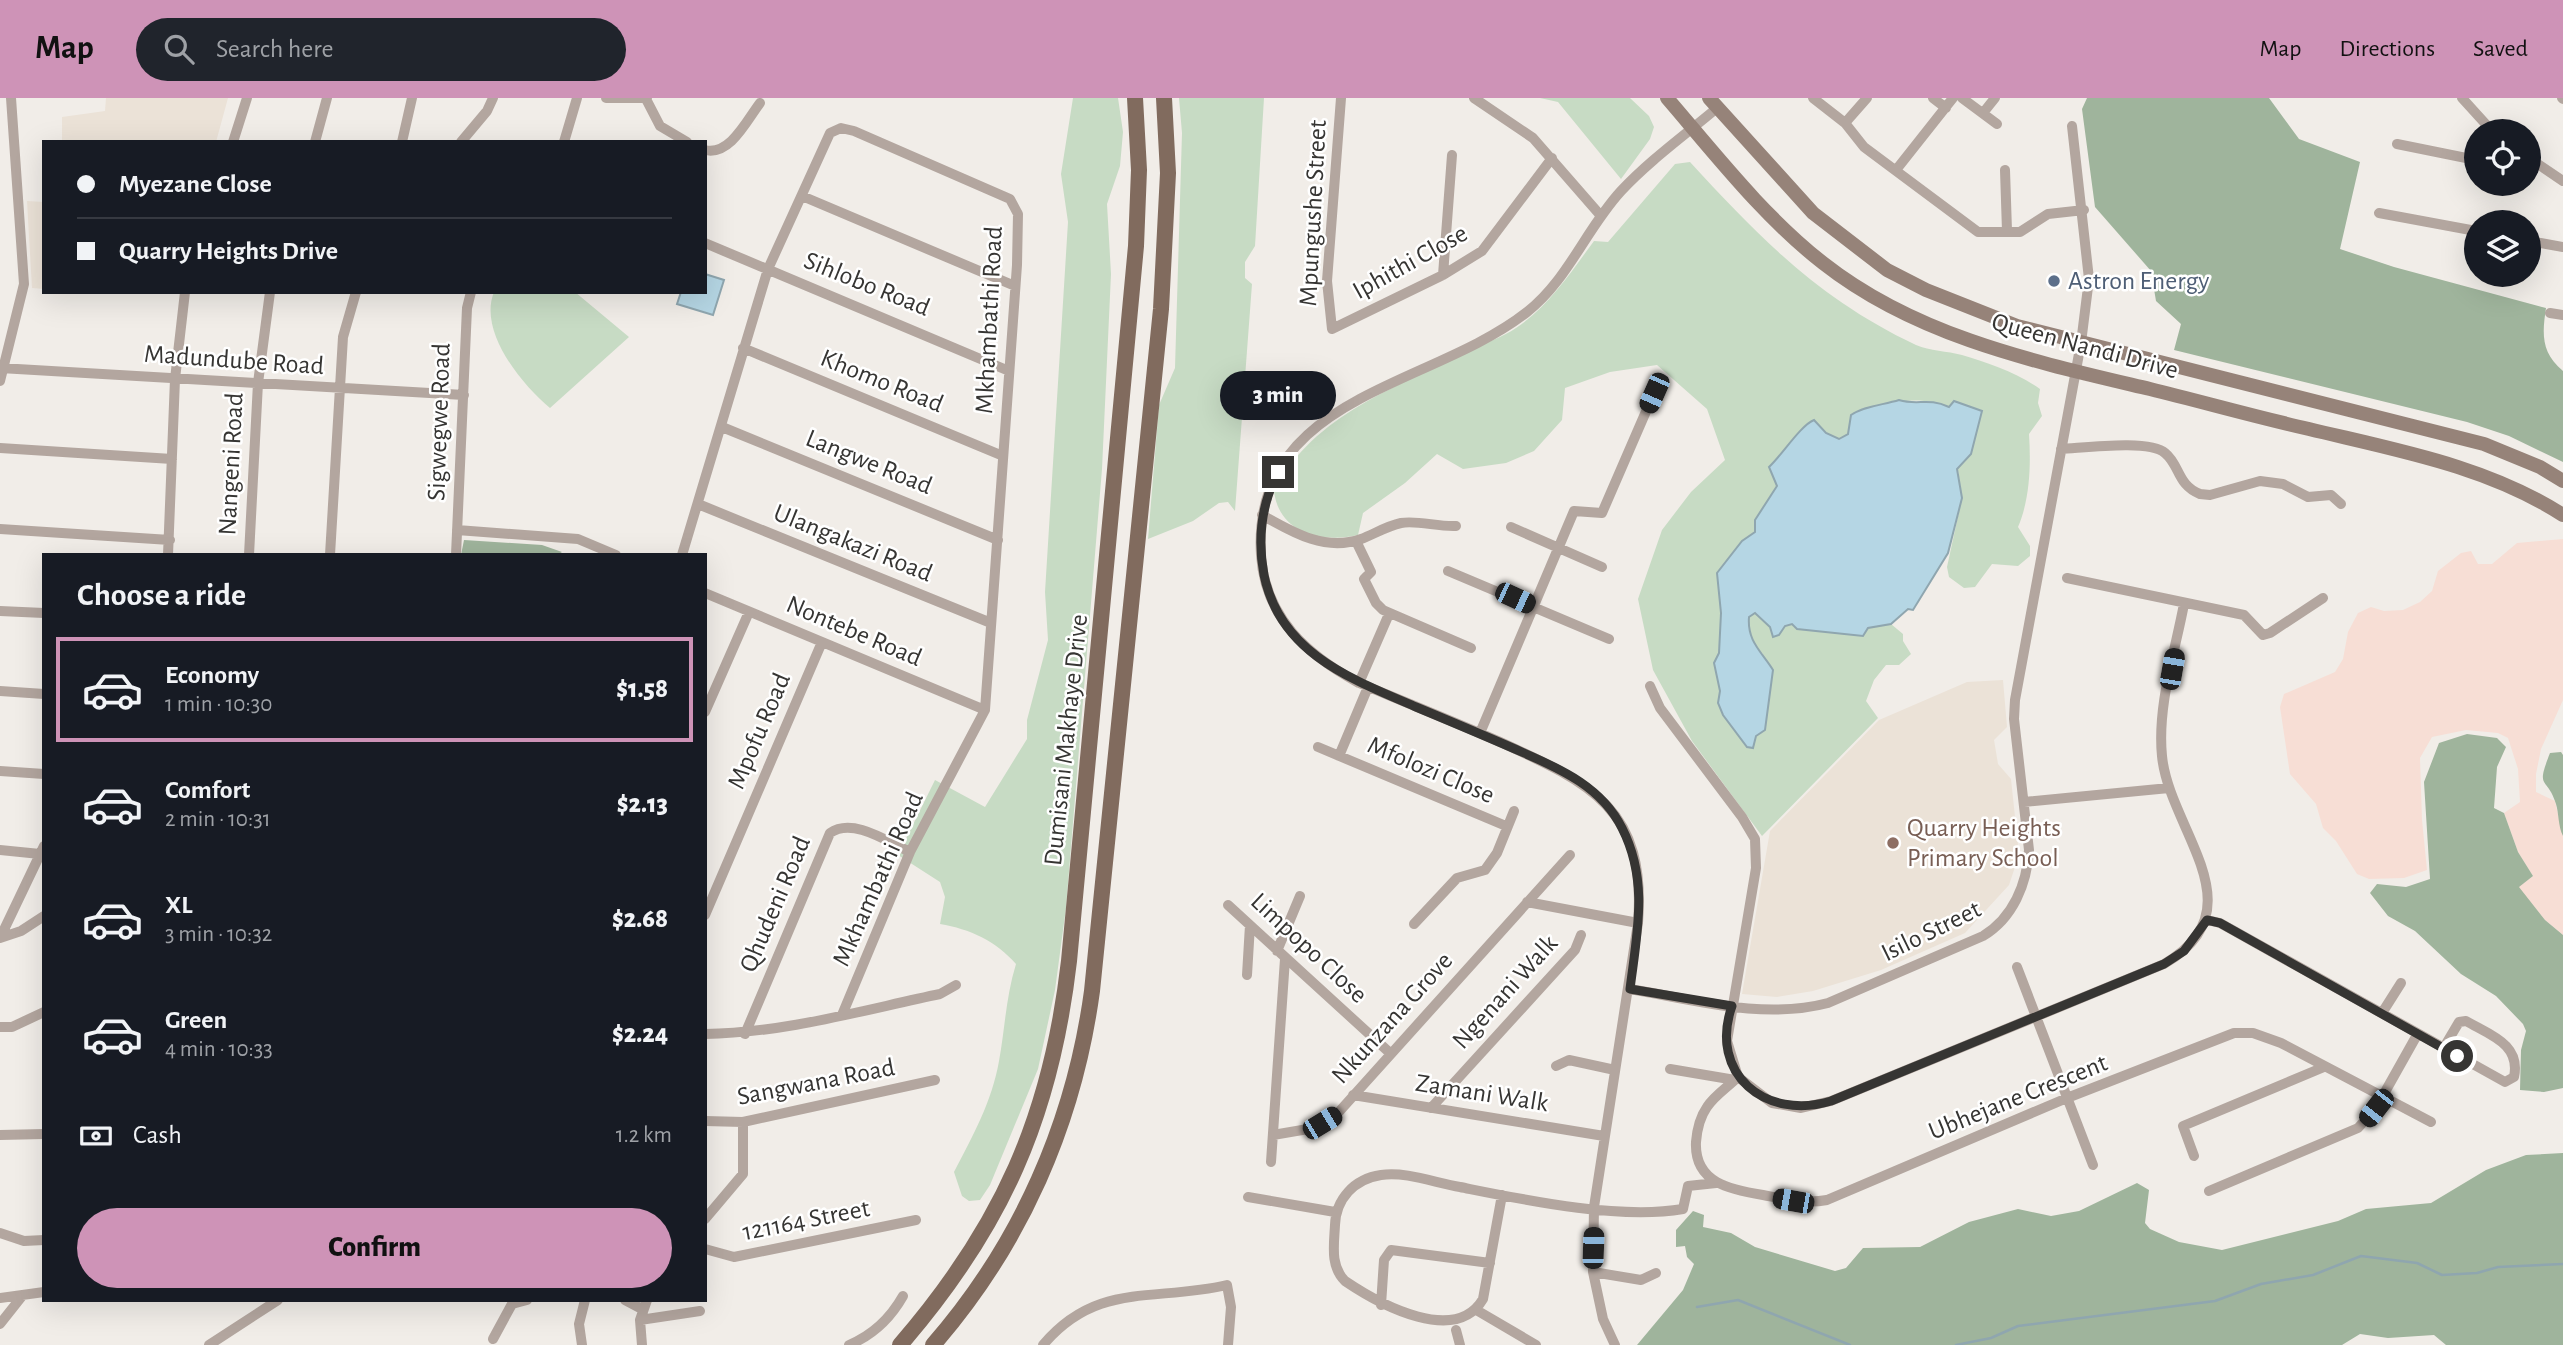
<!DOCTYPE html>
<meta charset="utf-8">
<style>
:root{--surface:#171b24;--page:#20242c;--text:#f1f3f6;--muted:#9ea1a6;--line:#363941;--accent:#ce93b7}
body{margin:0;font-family:"Alegreya Sans",sans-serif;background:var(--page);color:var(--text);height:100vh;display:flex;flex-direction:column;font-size:26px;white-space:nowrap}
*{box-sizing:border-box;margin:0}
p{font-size:23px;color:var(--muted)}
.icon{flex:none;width:38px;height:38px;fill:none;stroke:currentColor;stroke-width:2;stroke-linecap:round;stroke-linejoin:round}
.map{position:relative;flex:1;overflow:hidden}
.side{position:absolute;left:42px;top:455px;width:665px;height:749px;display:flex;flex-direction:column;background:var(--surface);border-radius:0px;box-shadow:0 7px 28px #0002}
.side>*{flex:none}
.guide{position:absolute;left:42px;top:42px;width:665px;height:154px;border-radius:0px;box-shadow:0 7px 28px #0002;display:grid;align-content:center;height:154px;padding:0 35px;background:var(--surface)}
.buttons{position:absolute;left:2464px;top:21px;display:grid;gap:14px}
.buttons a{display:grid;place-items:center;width:77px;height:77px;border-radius:50%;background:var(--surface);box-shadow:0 7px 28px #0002;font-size:35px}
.end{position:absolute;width:32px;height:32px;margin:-16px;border:9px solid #363533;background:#fff;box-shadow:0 0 0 4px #fff}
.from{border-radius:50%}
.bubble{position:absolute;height:49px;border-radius:24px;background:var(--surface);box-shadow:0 7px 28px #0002;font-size:23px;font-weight:800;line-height:49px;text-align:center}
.car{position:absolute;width:21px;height:42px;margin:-21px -10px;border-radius:9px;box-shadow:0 0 5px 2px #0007;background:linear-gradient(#222 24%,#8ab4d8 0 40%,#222 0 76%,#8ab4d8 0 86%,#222 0)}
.guide b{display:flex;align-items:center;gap:24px;height:66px;font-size:26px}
.guide b+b{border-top:2px solid var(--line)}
.guide i{width:18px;height:18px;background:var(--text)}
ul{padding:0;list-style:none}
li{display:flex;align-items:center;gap:21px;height:105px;margin:0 14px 10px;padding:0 21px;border:4px solid transparent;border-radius:0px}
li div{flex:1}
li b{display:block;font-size:26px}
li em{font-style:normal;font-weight:800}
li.selected{border-color:var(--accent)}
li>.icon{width:63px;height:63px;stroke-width:1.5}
h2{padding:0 35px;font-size:32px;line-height:84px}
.pay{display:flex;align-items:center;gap:18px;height:77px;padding:0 35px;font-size:26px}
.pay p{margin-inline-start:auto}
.cta{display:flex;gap:14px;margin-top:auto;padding:14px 35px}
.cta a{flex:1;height:80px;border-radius:42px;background:var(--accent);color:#111;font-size:28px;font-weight:800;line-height:80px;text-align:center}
header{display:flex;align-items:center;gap:42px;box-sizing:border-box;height:98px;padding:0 35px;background:var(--accent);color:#111}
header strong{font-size:33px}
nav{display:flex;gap:38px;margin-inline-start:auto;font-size:24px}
.search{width:490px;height:63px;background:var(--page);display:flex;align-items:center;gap:18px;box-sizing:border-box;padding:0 24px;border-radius:38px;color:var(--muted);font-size:26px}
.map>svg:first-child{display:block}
.industrial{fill:#f7ded5}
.built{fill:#ebe2d7}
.green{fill:#c7dbc4}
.forest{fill:#9fb49c}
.water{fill:#b5d6e4;stroke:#8fa6af;stroke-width:2}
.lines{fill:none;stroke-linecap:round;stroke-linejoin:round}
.stream{stroke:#8fa6af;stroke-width:2.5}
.minor{stroke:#b3a69f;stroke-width:10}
.secondary{stroke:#968379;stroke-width:14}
.primary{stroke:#816b5e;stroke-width:16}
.route{stroke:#363533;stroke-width:9}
.service-dot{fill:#5c6f8a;stroke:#fff;stroke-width:2.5}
.education-dot{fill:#8d6e63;stroke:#fff;stroke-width:2.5}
.labels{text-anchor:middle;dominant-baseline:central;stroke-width:5;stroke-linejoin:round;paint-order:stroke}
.street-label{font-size:26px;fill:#363533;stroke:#fff}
.service-label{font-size:26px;fill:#4e5e75;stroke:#fff;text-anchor:start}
.education-label{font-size:26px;fill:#785e54;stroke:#fff;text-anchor:start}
</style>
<header>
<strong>Map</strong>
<div class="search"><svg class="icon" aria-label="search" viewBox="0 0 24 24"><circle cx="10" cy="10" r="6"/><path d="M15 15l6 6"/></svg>Search here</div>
<nav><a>Map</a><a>Directions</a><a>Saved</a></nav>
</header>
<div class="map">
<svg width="2563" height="1247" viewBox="0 0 2563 1247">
<rect width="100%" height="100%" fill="#f1ede8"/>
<path class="industrial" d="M 2563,441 L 2563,602 L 2541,651 L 2536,676 L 2536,694 L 2555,703 L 2563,738 L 2563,837 L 2545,822 L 2518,789 L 2533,778 L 2518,754 L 2504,715 L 2520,704 L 2518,671 L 2508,640 L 2498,635 L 2466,632 L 2432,639 L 2420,660 L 2422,722 L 2427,772 L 2404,780 L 2369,781 L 2357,776 L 2336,743 L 2323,730 L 2316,706 L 2290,676 L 2280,609 L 2284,596 L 2335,574 L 2343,561 L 2348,534 L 2358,515 L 2371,509 L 2384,513 L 2403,512 L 2420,504 L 2432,493 L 2438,473 L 2461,455 L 2471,453 L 2478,466 L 2492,466 L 2517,445 Z"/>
<path class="built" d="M 106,0 L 228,0 L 216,44 L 62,44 L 62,19 L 105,13 Z
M 27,103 L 44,104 L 44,191 L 32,190 Z
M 2003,582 L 2007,629 L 1994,642 L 1998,666 L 2011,681 L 2019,757 L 2009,787 L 1965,835 L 1881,872 L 1813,893 L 1777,899 L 1742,896 L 1770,733 L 1879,622 L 1967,584 Z"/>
<path class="green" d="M 1073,0 L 1118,0 L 1123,34 L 1120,68 L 1107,106 L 1111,176 L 1102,371 L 1066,810 L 1055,892 L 1038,971 L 990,1087 L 980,1102 L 969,1103 L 962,1098 L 954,1074 C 973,1038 992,1003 999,963 C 1005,930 1006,898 1016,866 C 996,843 970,831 940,826 L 945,799 L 940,784 L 898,757 L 935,682 L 985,709 L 1027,641 L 1027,622 L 1048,542 L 1045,494 L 1068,124 L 1061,76 Z
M 1179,0 L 1264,0 L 1255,148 L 1245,164 L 1245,180 L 1252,186 L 1235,413 L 1228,404 L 1219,405 L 1193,423 L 1148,441 L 1159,307 L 1175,270 L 1182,35 Z
M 1540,0 L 1630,0 L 1649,18 L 1654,29 L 1650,41 L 1621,81 L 1558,4 Z
M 1690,64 C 1761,141 1819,201 1916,247 C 1930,253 1947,253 1962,257 C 1988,265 2018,275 2040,291 L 2038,305 L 2042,318 L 2029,336 C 2031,367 2030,401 2018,429 L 2030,448 L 2030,458 L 2018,468 L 1992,466 L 1975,489 L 1964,490 L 1949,479 L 1947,469 L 1962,400 L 1949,310 C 1916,294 1884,307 1851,317 L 1848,336 L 1839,341 L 1826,335 L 1814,322 C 1796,337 1786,353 1769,369 L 1777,388 L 1755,422 L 1756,434 L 1742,443 L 1717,475 L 1721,515 L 1719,555 L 1714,565 L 1720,593 L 1718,605 L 1763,556 C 1750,546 1747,535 1748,519 L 1755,515 L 1779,537 L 1784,528 L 1792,526 L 1863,538 L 1867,530 L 1891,526 L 1903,536 L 1903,543 L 1911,556 L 1899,567 L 1886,567 L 1874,582 L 1866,603 L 1878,620 L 1762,738 L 1692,643 L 1653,572 L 1638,501 L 1662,432 L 1691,394 L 1725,362 L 1707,311 L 1657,267 L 1610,274 L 1565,290 L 1562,322 L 1534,353 L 1506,365 L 1463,371 L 1437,356 L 1405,385 L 1363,415 L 1358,437 C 1322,445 1279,436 1274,393 C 1313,316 1400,288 1473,251 C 1487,244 1503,239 1516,230 C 1549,208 1571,174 1594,143 L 1608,144 L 1675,66 Z
M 494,194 L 575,194 L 629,239 L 550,310 C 521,286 478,233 494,194 Z"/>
<path class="forest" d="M 2087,0 L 2269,0 L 2299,41 L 2360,64 L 2340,151 L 2394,169 L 2546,210 C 2542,236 2541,255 2563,273 L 2563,364 L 2509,338 L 2467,324 L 2174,252 L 2181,226 L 2156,203 L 2151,173 L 2095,109 L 2082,11 Z
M 464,442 L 542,447 L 562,454 L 557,457 L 461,457 Z
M 2467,636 L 2497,640 L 2506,649 L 2497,669 L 2494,710 L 2504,715 L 2518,754 L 2533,778 L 2519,789 L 2545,822 L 2563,837 L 2563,990 L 2544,994 L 2520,992 L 2521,952 L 2526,933 L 2523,926 L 2496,898 L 2461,876 L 2415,833 L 2388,818 L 2370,795 L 2377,786 L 2406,789 L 2430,781 L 2424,684 L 2439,645 Z
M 2561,654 L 2563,657 L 2563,738 C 2558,728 2559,716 2556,706 C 2547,677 2535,693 2550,655 Z
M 2563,1055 L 2563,1247 L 2446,1247 L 2434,1237 L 2388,1240 L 2360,1236 L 2342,1247 L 1637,1247 L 1683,1192 L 1694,1166 L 1687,1159 L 1685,1148 L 1676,1149 L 1676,1132 L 1693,1113 L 1704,1117 L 1703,1129 L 1731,1135 L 1755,1149 L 1835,1173 L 1846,1170 L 1863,1150 L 1920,1149 L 1969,1124 L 2018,1111 L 2051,1118 L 2079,1113 L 2137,1085 L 2149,1092 L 2145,1125 L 2150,1131 L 2179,1144 L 2222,1152 L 2338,1123 L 2366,1111 L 2431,1105 L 2486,1072 L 2526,1057 Z"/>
<path class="water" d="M 705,176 L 724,182 L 713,217 L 677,206 L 681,194 L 705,194 Z
M 1899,302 C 1919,308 1927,299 1949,309 L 1954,303 L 1982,313 L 1971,356 L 1957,371 L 1962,400 L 1948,455 L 1913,512 L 1908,511 L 1891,526 L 1868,530 L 1863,538 L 1797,531 L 1792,526 L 1785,528 L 1779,537 L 1773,539 L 1770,529 L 1755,515 L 1749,519 C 1747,543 1761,553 1773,572 L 1765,632 L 1756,638 L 1753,650 L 1747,649 L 1723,617 L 1718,605 L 1720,593 L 1714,565 L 1719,555 L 1721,515 L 1717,475 L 1742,443 L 1755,434 L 1755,422 L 1777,388 L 1769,369 C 1782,357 1801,327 1814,322 L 1826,335 L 1839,341 L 1848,336 L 1851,317 C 1864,308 1883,307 1899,302 Z"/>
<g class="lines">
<path class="stream" d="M 1697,1209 L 1738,1202 L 1850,1247
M 1956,1247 L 1991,1240 L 2018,1228 L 2215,1203 L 2261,1186 L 2313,1177 L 2361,1158 L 2417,1165 L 2442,1177 L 2477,1175 L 2498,1169 L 2563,1166"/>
<path class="minor" d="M 606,0 L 647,0
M 1341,0 L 1327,183 L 1332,231 L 1443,177 L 1482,153 L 1552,60
M 1474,0 L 1533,40 L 1601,118
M 1813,0 L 1845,25 L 1864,49 L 1978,134 L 2020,134 L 2048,116 L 2084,112
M 1933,0 L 1946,10
M 1962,0 L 1997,26
M 2462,0 L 2492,33
M 2562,0 L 2563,1
M 646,1 L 660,28 L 687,44
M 1983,15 L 1995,0
M 1845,25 L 1867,0
M 233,44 L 247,0
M 315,44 L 327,0
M 402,44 L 412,0
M 461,44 L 487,13 L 493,0
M 564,44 L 577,0
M 2397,46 L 2476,62
M 705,52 C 730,58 747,22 760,5
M 2529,60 L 2563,83
M 1896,72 L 1953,0
M 2005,72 L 2007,133
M 802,98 L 1015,188
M 2379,115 L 2476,133
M 2529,143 L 2563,149
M 705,145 L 1009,273
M 1443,177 L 1452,57
M 2550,215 L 2563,217
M 743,250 L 1003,358
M 0,270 L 464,297
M 0,283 L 24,186 L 11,0
M 722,329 L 998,442
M 0,350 L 172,361
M 2061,351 C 2083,350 2150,341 2165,355 C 2180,367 2177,387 2200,396 L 2210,397 L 2260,383 L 2283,386 L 2308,399 L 2331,397 L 2341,406
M 698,406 L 991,525
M 1262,417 C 1292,434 1325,454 1361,441 C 1374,436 1387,428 1401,425 C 1417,422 1438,429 1456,428
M 1511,429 L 1602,469
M 0,431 L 170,442
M 457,432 L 578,441 L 616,457
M 1356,443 L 1371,474 L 1364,481 L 1376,505 L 1383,512 L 1471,550
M 168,457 L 175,281 L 185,194
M 249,457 L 258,285 L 270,194
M 330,457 L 343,239 L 356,194
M 456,457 L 467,210 L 471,194
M 682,457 L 768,171 L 830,35 L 841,30 L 854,33 L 1010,101 L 1018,116 L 1017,167 L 985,612 L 910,754 L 842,917
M 1448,473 L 1609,541
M 2067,480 L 2244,517 L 2263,537 L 2270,535 L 2323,500
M 705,495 L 985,612
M 0,513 L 44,515
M 1359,585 L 1389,516
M 1650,588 L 1660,610 L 1742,719 L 1755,741 L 1756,770 L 1727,943 L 1738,979 L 1772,1005 L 1801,1010 L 1831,1003 L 2164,866 C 2260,811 2169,732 2162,658 C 2157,608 2175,554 2184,506
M 0,593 L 44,596
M 705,614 L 749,514
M 1480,635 L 1574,413 L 1602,415 L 1654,295
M 1318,649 L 1506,728
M 1339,658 L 1368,589
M 0,673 L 44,676
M 2024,704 L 2169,690
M 0,752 L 40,756
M 1527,804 L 1638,825
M 1228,807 L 1390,955
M 705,817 L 822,544
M 2207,822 L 2220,825 L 2505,984 L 2514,979 C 2521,946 2490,937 2466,923 L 2459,924 L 2443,951
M 1414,826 L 1457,780 L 1485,772 L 1497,755 L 1514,713
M 0,840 L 44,748
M 0,840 L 21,833 L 44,818
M 1277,853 L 1300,798
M 2017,869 L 2093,1067
M 1247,877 L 1250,827
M 1630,891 C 1695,902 1764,922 1828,905 L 1983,838 C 2013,820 2027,786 2029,752 L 2014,621 L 2015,602 L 2081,245 L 2089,181 L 2072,28
M 2382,915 L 2401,885
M 0,929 L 12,929 L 44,914
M 705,936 C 784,935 863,912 940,896 L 956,887
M 745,936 L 830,735 C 853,719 888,744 910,754
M 1556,968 L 1569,962 L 1615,972
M 1670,971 L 1735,982
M 1738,979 C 1728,989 1715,997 1707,1009 C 1700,1019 1697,1032 1696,1044 C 1694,1085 1731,1092 1763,1097 C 1785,1101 1805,1106 1827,1102 L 2067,1000 L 2234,935 L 2253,935 L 2281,945 L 2431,1024
M 1353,997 L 1604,1038
M 1431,1010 L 1575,852 L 1581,837
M 705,1023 L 743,1024 L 935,982
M 0,1037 L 44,1036
M 1273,1037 L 1308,1031 L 1337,1016 L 1570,757
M 2194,1058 L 2183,1028 L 2324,969
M 1271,1064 L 1285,861
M 2209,1093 L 2358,1030 L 2376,1010 L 2417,937
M 1502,1097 L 1483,1201 C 1456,1247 1382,1208 1345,1183 C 1330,1168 1334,1147 1335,1127 C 1336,1101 1354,1081 1381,1077 C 1405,1073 1436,1085 1460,1089 C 1525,1102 1618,1122 1683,1111 L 1688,1088 L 1716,1085
M 1248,1099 L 1335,1114
M 705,1121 L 743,1076 L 743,1024
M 0,1135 L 24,1143 L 44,1142
M 705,1151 L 734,1159 L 916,1122
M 1593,1174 L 1641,1182 L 1656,1175
M 0,1200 L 44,1194
M 625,1202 L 642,1211
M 1381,1207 L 1384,1162 L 1391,1152 L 1490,1165
M 1478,1213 L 1536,1247
M 640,1222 L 700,1213
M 0,1226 L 23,1197
M 1456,1232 L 1460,1247
M 493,1241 L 512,1206 L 527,1202
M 209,1247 L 278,1202
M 582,1247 L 579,1226 L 585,1202
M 642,1247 L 640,1222 L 647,1202
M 849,1247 C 873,1237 890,1221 903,1198
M 1043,1247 C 1097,1183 1154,1204 1227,1187 L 1231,1209 L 1228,1247
M 1615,1247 L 1603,1221 L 1593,1174 L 1594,1109 L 1638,825 C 1647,710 1590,685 1498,643 C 1452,623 1405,604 1359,585 C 1307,557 1265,520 1261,457 C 1251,297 1431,290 1527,214 C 1568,182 1586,131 1621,93 C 1650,62 1685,37 1717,10"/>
<path class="secondary" d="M 1667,0 C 1716,57 1764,119 1823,165 C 1917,239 2036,264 2150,291 C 2203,304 2256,319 2309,331 C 2396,352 2487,368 2563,417
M 1709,0 L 1813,115 L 1887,172 L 1926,192 L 2017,228 L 2484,346 L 2540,369 L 2563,383"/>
<path class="primary" d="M 900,1247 C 1002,1129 1051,1019 1069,863 L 1136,148 L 1139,72 L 1135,0
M 933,1247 C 1021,1146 1074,1025 1092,893 L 1161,211 L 1168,75 L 1164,0"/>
</g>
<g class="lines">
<path class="route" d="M 1278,374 C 1261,407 1257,440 1264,477 C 1280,555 1351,581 1416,609 C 1452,624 1488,639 1524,655 C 1563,672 1602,690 1622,730 C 1649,783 1637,835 1630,891 L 1732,908 C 1708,976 1766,1023 1831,1003 L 2164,866 L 2184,853 L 2207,822 L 2220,825 L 2457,958"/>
</g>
<circle class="service-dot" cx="2054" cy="183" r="7"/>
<circle class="education-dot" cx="1893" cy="745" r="7"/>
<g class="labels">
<g class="street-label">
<text transform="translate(1313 115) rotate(-87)">Mpungushe Street</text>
<text transform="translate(1410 164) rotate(-29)">Iphithi Close</text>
<text transform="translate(867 186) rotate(22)">Sihlobo Road</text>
<text transform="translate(989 222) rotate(-87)">Mkhambathi Road</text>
<text transform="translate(2085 248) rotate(15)">Queen Nandi Drive</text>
<text transform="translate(234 262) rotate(4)">Madundube Road</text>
<text transform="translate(882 283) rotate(22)">Khomo Road</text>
<text transform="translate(439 324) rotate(-88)">Sigwegwe Road</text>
<text transform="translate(869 364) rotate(22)">Langwe Road</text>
<text transform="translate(231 366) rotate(-87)">Nangeni Road</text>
<text transform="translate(853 445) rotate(22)">Ulangakazi Road</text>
<text transform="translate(854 533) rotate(23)">Nontebe Road</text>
<text transform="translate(759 633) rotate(-67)">Mpofu Road</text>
<text transform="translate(1066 642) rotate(-84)">Dumisani Makhaye Drive</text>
<text transform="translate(1431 672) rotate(23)">Mfolozi Close</text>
<text transform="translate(878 781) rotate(-66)">Mkhambathi Road</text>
<text transform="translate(775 806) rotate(-67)">Qhudeni Road</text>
<text transform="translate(1931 833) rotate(-26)">Isilo Street</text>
<text transform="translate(1309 850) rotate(43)">Limpopo Close</text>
<text transform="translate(1505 894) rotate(-48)">Ngenani Walk</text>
<text transform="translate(1392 920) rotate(-48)">Nkunzana Grove</text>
<text transform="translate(816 984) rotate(-11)">Sangwana Road</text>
<text transform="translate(1482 995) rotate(9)">Zamani Walk</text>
<text transform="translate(2018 999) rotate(-22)">Ubhejane Crescent</text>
<text transform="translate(806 1122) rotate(-11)">121164 Street</text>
</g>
<g class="service-label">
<text x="2068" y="183">Astron Energy</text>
</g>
<g class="education-label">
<text x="1907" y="730">Quarry Heights<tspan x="1907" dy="30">Primary School</tspan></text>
</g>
</g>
</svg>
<div class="buttons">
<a><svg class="icon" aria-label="locate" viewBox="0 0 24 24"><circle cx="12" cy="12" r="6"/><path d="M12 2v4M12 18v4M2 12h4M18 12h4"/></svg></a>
<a><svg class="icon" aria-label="layers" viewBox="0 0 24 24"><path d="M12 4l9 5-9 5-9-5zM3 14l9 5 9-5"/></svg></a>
</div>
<i class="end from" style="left:2457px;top:958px"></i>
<i class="end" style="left:1278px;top:374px"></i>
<div class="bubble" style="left:1220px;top:273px;width:116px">3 min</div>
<i class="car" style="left:1654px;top:295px;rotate:204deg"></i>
<i class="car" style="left:1515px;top:500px;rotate:115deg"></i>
<i class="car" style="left:2172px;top:571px;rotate:10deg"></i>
<i class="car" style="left:2376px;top:1010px;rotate:218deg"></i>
<i class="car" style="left:1322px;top:1025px;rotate:59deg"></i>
<i class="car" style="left:1793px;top:1103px;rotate:280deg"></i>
<i class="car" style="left:1593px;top:1150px;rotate:2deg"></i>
<div class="guide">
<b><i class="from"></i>Myezane Close</b>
<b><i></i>Quarry Heights Drive</b>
</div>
<section class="side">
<h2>Choose a ride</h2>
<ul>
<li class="selected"><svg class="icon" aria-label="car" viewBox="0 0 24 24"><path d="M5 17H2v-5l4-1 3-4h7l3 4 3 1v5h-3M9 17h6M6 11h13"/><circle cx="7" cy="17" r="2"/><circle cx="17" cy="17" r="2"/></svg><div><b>Economy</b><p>1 min · 10:30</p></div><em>$1.58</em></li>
<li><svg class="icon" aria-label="car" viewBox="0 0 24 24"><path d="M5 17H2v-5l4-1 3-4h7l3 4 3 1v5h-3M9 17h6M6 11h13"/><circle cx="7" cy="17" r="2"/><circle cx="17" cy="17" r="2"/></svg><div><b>Comfort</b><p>2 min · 10:31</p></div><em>$2.13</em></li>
<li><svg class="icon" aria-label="car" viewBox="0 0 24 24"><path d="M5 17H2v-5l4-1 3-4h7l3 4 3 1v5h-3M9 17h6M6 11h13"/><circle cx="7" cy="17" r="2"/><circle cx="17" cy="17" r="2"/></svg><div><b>XL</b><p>3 min · 10:32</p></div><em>$2.68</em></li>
<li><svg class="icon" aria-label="car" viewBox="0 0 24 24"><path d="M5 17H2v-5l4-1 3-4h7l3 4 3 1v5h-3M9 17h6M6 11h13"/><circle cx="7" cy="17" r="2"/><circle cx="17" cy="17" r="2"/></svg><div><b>Green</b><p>4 min · 10:33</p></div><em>$2.24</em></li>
</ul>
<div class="pay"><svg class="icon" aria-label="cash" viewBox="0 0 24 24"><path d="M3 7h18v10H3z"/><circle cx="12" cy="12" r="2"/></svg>Cash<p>1.2 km</p></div>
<div class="cta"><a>Confirm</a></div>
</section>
</div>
